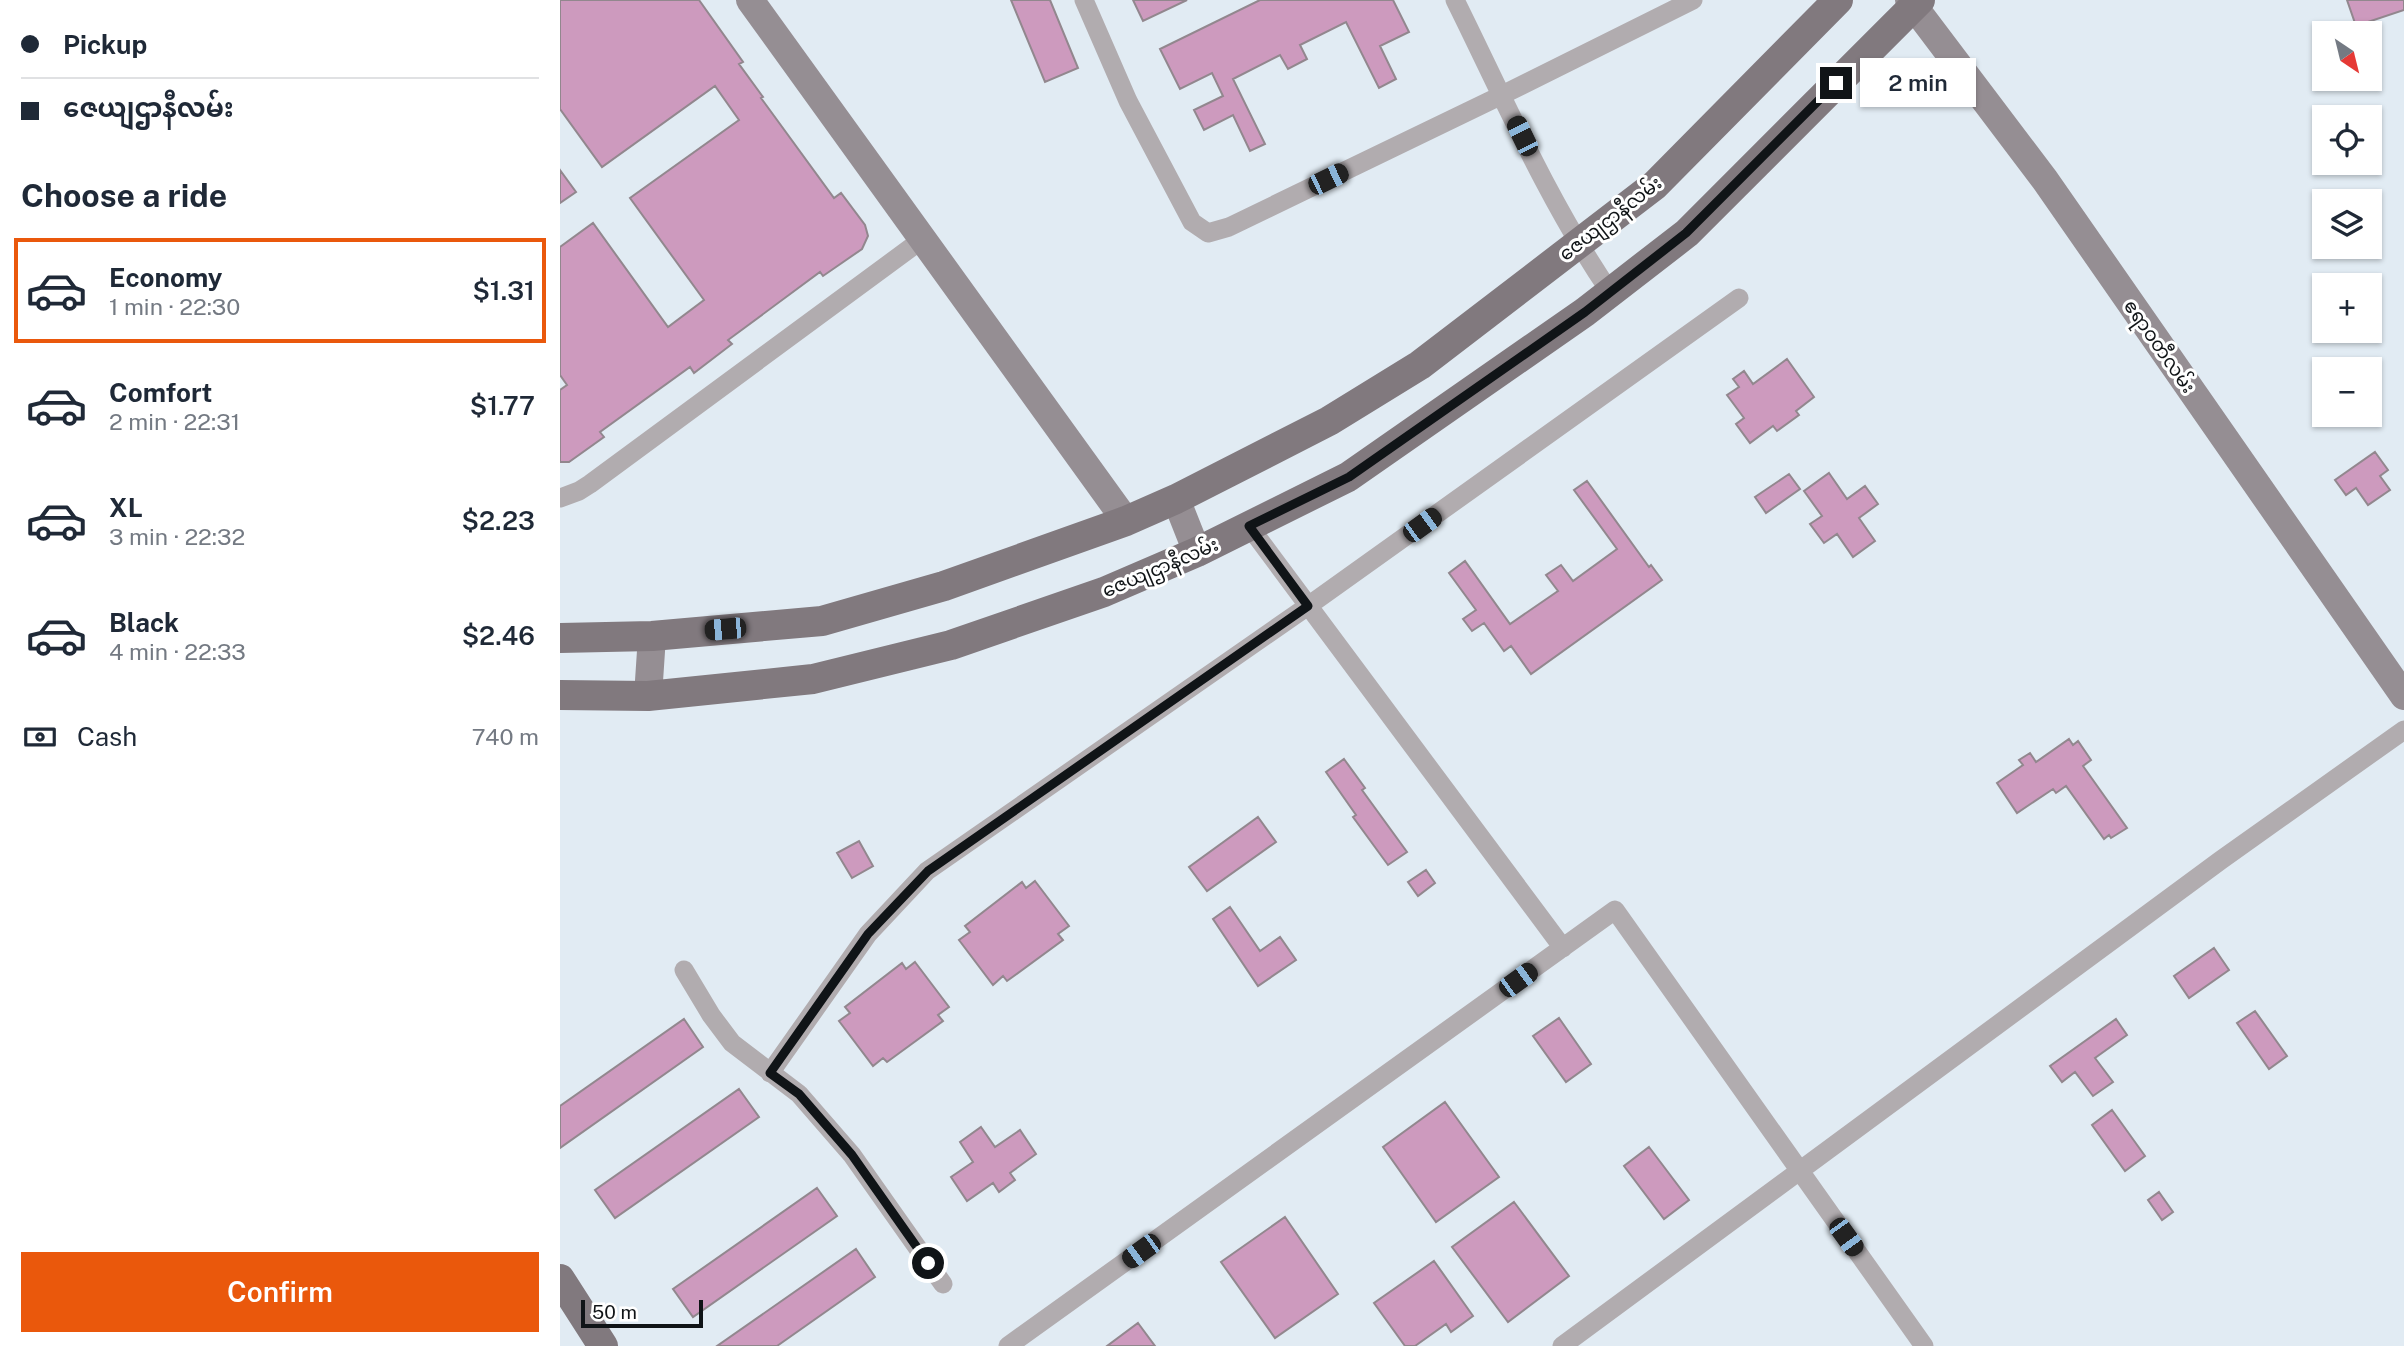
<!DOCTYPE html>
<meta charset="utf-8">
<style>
:root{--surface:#fff;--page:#f6f6f7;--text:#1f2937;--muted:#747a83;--line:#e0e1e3;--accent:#ea580c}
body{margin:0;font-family:"Public Sans","Noto Sans Myanmar",sans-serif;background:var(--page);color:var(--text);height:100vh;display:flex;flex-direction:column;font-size:26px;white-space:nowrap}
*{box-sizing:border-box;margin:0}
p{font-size:23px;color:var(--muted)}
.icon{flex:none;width:38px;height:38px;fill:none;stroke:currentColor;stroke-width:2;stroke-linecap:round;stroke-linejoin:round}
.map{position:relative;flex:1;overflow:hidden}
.panel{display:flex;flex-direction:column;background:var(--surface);width:560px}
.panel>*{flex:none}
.top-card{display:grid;align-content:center;height:154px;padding:0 21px;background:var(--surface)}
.needle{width:46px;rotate:145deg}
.tools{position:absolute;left:1752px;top:21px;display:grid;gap:14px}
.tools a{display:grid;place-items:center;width:70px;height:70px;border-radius:0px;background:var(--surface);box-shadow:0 2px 5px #0004;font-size:35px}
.scale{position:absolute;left:21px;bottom:18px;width:122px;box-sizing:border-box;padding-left:7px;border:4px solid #101417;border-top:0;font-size:19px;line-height:24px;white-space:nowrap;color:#101417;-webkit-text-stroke:5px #fff;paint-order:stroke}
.end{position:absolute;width:32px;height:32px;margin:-16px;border:9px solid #101417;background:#fff;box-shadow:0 0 0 4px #fff}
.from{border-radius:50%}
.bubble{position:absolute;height:49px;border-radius:0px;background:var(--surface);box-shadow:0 2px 5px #0004;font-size:23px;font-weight:600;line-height:49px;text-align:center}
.car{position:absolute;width:21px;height:42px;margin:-21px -10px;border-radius:9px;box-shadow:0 0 5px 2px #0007;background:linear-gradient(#222 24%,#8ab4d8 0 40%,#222 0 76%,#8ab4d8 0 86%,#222 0)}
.top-card b{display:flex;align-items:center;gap:24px;height:66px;font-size:26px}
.top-card b+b{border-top:2px solid var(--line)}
.top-card i{width:18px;height:18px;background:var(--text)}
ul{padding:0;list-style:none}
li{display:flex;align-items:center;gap:21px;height:105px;margin:0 14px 10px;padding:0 7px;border:4px solid transparent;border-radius:0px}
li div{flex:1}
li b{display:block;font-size:26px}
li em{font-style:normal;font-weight:600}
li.on{border-color:var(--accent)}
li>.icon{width:63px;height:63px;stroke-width:1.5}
h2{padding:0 21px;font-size:32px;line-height:84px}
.pay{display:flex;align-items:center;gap:18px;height:77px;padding:0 21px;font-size:26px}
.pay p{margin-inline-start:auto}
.cta{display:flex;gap:14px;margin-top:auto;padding:14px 21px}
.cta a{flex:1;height:80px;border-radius:0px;background:var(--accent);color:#fff;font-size:28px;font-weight:600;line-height:80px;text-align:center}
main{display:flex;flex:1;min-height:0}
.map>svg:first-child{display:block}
.building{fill:#cd9abe;stroke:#92878e;stroke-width:2}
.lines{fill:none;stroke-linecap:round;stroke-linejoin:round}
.street{stroke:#b1acaf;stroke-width:19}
.secondary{stroke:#958e93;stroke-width:28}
.primary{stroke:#81797e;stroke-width:30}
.route{stroke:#101417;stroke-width:9}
.labels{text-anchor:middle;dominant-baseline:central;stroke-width:6;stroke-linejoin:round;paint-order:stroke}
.street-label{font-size:19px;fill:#101417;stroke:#fff}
</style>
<main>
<section class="panel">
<div class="top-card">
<b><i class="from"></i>Pickup</b>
<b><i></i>ဇေယျဌာနီလမ်း</b>
</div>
<h2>Choose a ride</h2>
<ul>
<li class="on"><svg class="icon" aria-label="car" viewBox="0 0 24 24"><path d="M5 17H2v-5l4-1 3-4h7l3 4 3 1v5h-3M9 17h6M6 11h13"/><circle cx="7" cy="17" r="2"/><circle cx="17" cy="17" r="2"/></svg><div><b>Economy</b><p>1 min · 22:30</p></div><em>$1.31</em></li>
<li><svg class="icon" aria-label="car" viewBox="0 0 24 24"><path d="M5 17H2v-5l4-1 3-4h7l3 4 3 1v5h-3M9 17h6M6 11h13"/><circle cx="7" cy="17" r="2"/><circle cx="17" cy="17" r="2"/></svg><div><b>Comfort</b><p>2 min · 22:31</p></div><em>$1.77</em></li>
<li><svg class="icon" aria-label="car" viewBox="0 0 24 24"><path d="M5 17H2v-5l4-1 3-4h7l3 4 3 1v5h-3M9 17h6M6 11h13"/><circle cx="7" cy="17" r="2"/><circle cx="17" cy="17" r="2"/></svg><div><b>XL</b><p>3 min · 22:32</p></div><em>$2.23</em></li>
<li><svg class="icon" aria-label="car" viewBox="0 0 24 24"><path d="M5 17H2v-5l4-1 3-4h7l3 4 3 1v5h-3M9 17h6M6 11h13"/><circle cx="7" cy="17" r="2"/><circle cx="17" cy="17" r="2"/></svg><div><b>Black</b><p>4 min · 22:33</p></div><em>$2.46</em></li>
</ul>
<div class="pay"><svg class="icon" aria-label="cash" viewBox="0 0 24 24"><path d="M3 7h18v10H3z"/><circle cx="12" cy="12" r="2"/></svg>Cash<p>740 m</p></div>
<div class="cta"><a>Confirm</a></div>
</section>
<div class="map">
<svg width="1844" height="1346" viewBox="0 0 1844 1346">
<rect width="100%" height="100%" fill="#e1ebf3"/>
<path class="building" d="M 0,0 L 139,0 L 183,62 L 179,64 L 203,97 L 201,98 L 274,198 L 281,193 L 305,225 L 308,236 L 302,249 L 263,276 L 260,272 L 168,340 L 172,344 L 134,373 L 130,367 L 40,432 L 44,437 L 9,462 L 0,462 L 0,390 L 7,385 L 0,375 L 0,247 L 33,223 L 108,327 L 144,300 L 70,198 L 179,120 L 155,86 L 42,167 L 0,109 Z
M 451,0 L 490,0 L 518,68 L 485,82 Z
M 573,0 L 627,0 L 583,21 Z
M 700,0 L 833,0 L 849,32 L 820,46 L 836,79 L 819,88 L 786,22 L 740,45 L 747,59 L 728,69 L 720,55 L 673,79 L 705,144 L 690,151 L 673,115 L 644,130 L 634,110 L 663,96 L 652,73 L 620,89 L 600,49 Z
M 1787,0 L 1844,0 L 1844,10 L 1796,26 Z
M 0,170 L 16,192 L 0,203 Z
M 1227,359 L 1254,397 L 1236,411 L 1239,415 L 1217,431 L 1213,426 L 1190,443 L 1176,424 L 1184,418 L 1167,395 L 1179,387 L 1173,379 L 1184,371 L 1193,384 Z
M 1815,452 L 1828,470 L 1820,476 L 1830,490 L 1808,505 L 1796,488 L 1786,495 L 1775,480 Z
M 1269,473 L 1287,499 L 1305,486 L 1318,504 L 1299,518 L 1315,541 L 1293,557 L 1277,534 L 1264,543 L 1250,524 L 1262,516 L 1244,491 Z
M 1229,474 L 1240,489 L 1206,513 L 1195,497 Z
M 1027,481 L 1089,567 L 1091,565 L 1102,580 L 971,674 L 951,646 L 944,651 L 924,623 L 912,631 L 903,619 L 916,610 L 889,573 L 905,561 L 950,624 L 998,591 L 986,575 L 1001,565 L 1013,581 L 1057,549 L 1014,490 Z
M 1509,739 L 1513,745 L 1518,741 L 1531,760 L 1523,766 L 1567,828 L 1551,838 L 1549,835 L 1544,839 L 1506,786 L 1496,793 L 1493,789 L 1457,813 L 1437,783 L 1463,765 L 1459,760 L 1470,753 L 1476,762 Z
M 784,759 L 805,788 L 802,790 L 847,852 L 828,865 L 793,817 L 796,815 L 766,772 Z
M 698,817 L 716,842 L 647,891 L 629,867 Z
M 299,841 L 313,866 L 292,878 L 277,853 Z
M 866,870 L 875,883 L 858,896 L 848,882 Z
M 475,881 L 509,926 L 498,934 L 503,940 L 447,981 L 443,976 L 433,985 L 399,940 L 410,932 L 405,926 L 462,882 L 466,888 Z
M 670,907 L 700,951 L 720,937 L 736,960 L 698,986 L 653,919 Z
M 1654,948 L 1669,970 L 1629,998 L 1614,976 Z
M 355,962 L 389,1007 L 378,1015 L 383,1021 L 327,1062 L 323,1058 L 313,1066 L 279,1021 L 290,1013 L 285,1007 L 342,963 L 346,969 Z
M 1695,1011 L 1727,1056 L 1709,1069 L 1677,1023 Z
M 999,1018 L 1031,1064 L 1006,1082 L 973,1036 Z
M 124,1019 L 143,1047 L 0,1148 L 0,1106 Z
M 1556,1019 L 1567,1035 L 1535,1058 L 1553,1082 L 1533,1096 L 1515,1072 L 1502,1082 L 1490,1066 Z
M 179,1089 L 199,1117 L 55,1218 L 35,1190 Z
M 885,1102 L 939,1177 L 876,1222 L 823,1147 Z
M 1552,1110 L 1585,1156 L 1565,1171 L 1532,1125 Z
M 421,1127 L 435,1147 L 460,1130 L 476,1154 L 450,1173 L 455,1180 L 439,1192 L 433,1183 L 407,1201 L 391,1177 L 413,1162 L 400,1142 Z
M 1089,1147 L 1129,1200 L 1104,1219 L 1064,1166 Z
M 257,1188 L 277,1216 L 133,1317 L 113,1289 Z
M 1599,1192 L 1613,1212 L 1602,1220 L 1588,1200 Z
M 954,1202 L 1009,1276 L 948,1322 L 892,1247 Z
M 725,1217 L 778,1294 L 715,1338 L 661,1262 Z
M 296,1249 L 315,1277 L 217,1346 L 157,1346 Z
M 874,1261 L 913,1316 L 891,1332 L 886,1324 L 855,1346 L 845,1346 L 814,1303 Z
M 578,1323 L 595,1346 L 547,1346 Z"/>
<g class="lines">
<path class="street" d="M 524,0 L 568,101 L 632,222 L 648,233 L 669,227 L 942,95 L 1133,0
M 895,0 C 944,99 988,201 1050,292
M 0,498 L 19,491 L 30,484 L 364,238
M 689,526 L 1003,948
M 124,970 L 151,1015 L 172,1043 L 239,1094 L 292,1155 L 383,1284
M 210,1073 L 308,934 L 367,871 L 748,606 L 1179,298
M 448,1346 L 1055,910 L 1364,1346
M 1002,1346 L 1661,860 L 1844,730"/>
<path class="secondary" d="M 190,0 L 566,521
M 1349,0 L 1485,180 L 1844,696
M 616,499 L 637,552
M 88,696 L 92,636"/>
<path class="primary" d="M 0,638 L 92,636 L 262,621 L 384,586 L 566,521 L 616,499 L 769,421 L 860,365 L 1095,185 L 1278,0
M 0,695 L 88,696 L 253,679 L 391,645 L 544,592 L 637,552 L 788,477 L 1025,312 L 1127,233 L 1360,0
M 0,1279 L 43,1346"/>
</g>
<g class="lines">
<path class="route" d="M 368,1263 L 292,1155 L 239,1094 L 210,1073 L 308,934 L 368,871 L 748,606 L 689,526 L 789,477 L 1025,312 L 1126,233 L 1276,83"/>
</g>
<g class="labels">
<g class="street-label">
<text transform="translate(1050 218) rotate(-38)">ဇေယျဌာနီလမ်း</text>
<text transform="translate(1600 346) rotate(55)">ဧရာဝတီလမ်း</text>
<text transform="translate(600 567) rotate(-23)">ဇေယျဌာနီလမ်း</text>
</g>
</g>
</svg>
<div class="tools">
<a><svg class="needle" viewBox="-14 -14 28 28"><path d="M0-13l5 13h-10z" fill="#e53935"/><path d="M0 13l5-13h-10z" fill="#747a83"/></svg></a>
<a><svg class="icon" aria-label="locate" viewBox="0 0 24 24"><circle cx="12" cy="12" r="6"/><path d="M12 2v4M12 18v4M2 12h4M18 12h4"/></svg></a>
<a><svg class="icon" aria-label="layers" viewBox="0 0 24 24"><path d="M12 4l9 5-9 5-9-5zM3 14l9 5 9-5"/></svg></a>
<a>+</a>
<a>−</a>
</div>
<div class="scale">50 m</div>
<i class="end from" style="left:368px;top:1263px"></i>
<i class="end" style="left:1276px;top:83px"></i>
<div class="bubble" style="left:1300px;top:58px;width:116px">2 min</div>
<i class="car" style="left:962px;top:136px;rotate:334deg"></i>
<i class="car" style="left:768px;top:179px;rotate:64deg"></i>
<i class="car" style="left:862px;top:525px;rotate:54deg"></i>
<i class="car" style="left:165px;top:629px;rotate:265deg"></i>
<i class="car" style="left:958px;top:980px;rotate:54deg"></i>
<i class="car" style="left:1286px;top:1237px;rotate:144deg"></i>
<i class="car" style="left:581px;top:1251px;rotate:234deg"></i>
</div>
</main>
